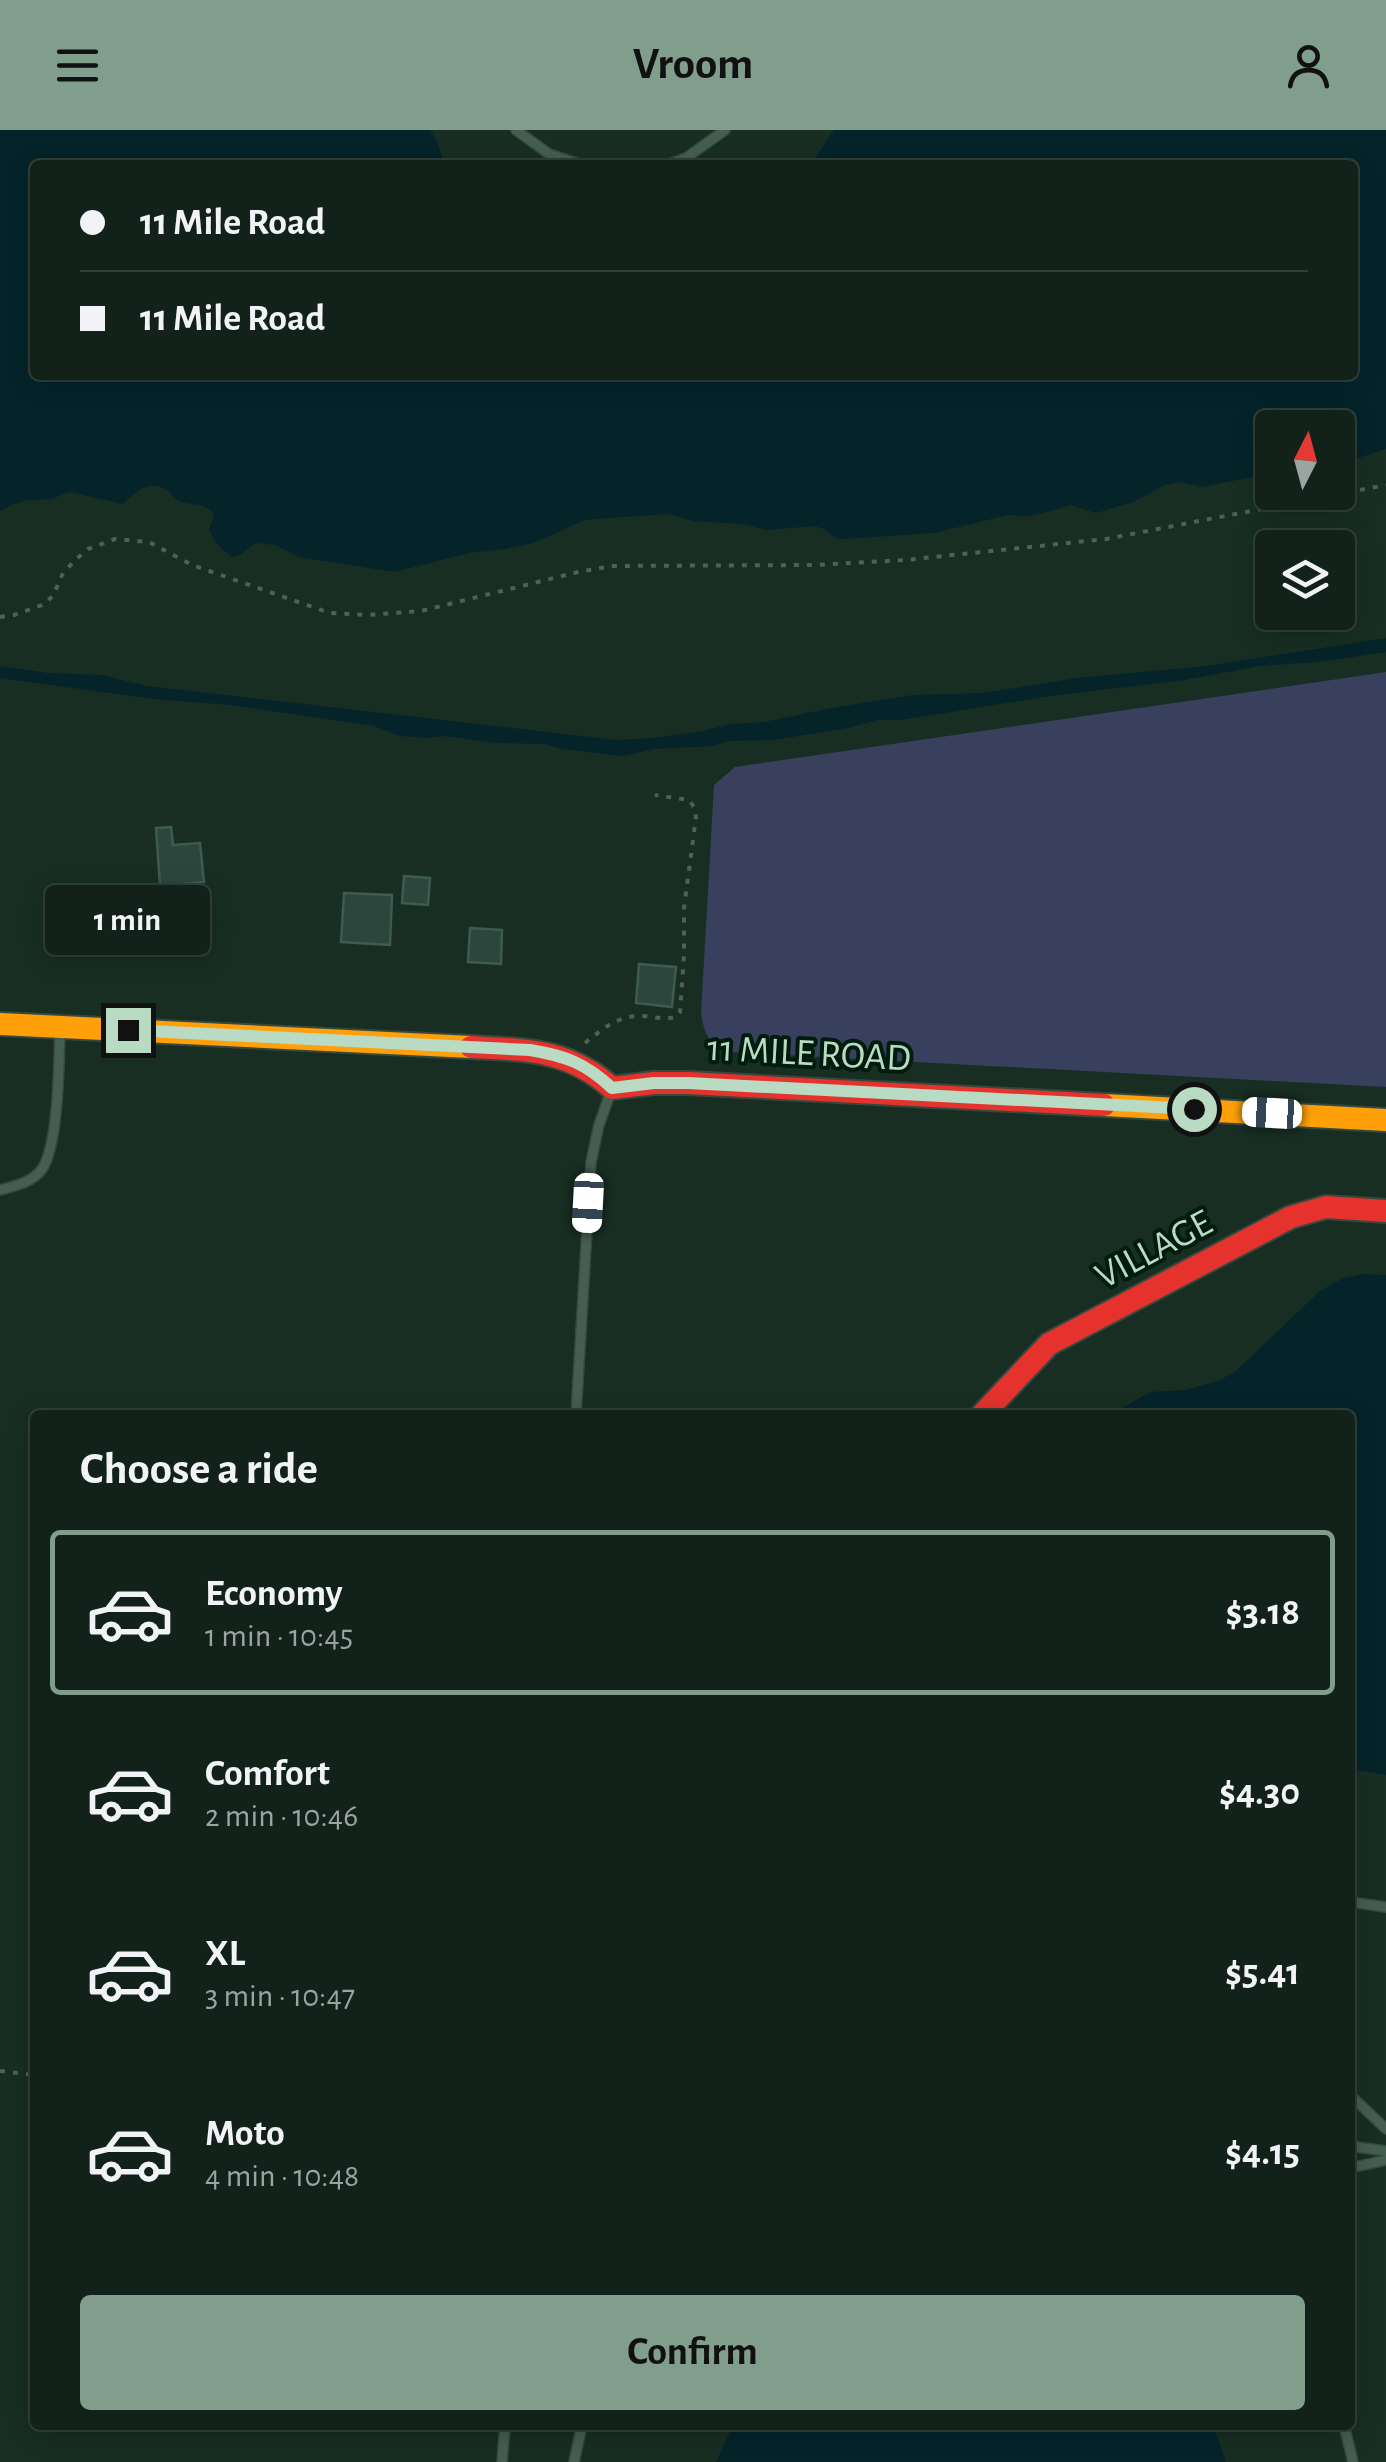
<!DOCTYPE html>
<meta charset="utf-8">
<style>
:root{--surface:#12221a;--page:#1f2f27;--text:#f1f3f6;--muted:#9ca4a2;--line:#313f39;--accent:#819e8c}
body{margin:0;font-family:"Alegreya Sans",sans-serif;background:var(--page);color:var(--text);height:100vh;display:flex;flex-direction:column;font-size:38px;white-space:nowrap}
*{box-sizing:border-box;margin:0}
p{font-size:32px;color:var(--muted)}
.icon{flex:none;width:55px;height:55px;fill:none;stroke:currentColor;stroke-width:2;stroke-linecap:round;stroke-linejoin:round}
.map{position:relative;flex:1;overflow:hidden}
.panel{position:absolute;left:30px;top:1280px;width:1325px;height:1020px;display:flex;flex-direction:column;background:var(--surface);border-radius:10px;box-shadow:0 5px 25px #0003,0 0 0 2px var(--line)}
.panel>*{flex:none}
.top-card{position:absolute;left:30px;top:30px;width:1328px;height:220px;border-radius:10px;box-shadow:0 5px 25px #0003,0 0 0 2px var(--line);display:grid;align-content:center;height:220px;padding:0 50px;background:var(--surface)}
.needle{width:65px;rotate:6deg}
.tools{position:absolute;left:1255px;top:280px;display:grid;gap:20px}
.tools a{display:grid;place-items:center;width:100px;height:100px;border-radius:10px;background:var(--surface);box-shadow:0 5px 25px #0003,0 0 0 2px var(--line);font-size:50px}
.end{position:absolute;width:45px;height:45px;margin:-22px;border:12px solid #b9dbc4;background:#111;box-shadow:0 0 0 5px #111}
.from{border-radius:50%}
.bubble{position:absolute;height:70px;border-radius:10px;background:var(--surface);box-shadow:0 5px 25px #0003,0 0 0 2px var(--line);font-size:32px;font-weight:700;line-height:70px;text-align:center}
.car{position:absolute;width:30px;height:60px;margin:-30px -15px;border-radius:12px;box-shadow:0 0 8px 2px #0007;background:linear-gradient(#fff 24%,#345 0 40%,#fff 0 76%,#345 0 86%,#fff 0)}
.top-card b{display:flex;align-items:center;gap:35px;height:95px;font-size:38px}
.top-card b+b{border-top:2px solid var(--line)}
.top-card i{width:25px;height:25px;background:var(--text)}
ul{padding:0;list-style:none}
li{display:flex;align-items:center;gap:30px;height:165px;margin:0 20px 15px;padding:0 30px;border:5px solid transparent;border-radius:10px}
li div{flex:1}
li b{display:block;font-size:38px}
li em{font-style:normal;font-weight:700}
li.selected{border-color:var(--accent)}
li>.icon{width:90px;height:90px;stroke-width:1.5}
h2{padding:0 50px;font-size:45px;line-height:120px}
.action{display:flex;gap:20px;margin-top:auto;padding:20px 50px}
.action a{flex:1;height:115px;border-radius:10px;background:var(--accent);color:#111;font-size:40px;font-weight:700;line-height:115px;text-align:center}
header{display:flex;justify-content:space-between;align-items:center;height:130px;padding:0 50px;background:var(--accent);color:#111;font-size:45px;font-weight:700}
.map>svg:first-child{display:block}
.green{fill:#38405d}
.water{fill:#04242a}
.building{fill:#2d463d;stroke:#3e5b51;stroke-width:2.5}
.lines{fill:none;stroke-linecap:round;stroke-linejoin:round}
.lane-casing{stroke:#36493f;stroke-width:12}
.slow-casing{stroke:#36493f;stroke-width:26}
.jam-casing{stroke:#36493f;stroke-width:26}
.path{stroke:#4c6255;stroke-width:4;stroke-dasharray:5 8;stroke-linecap:butt}
.lane{stroke:#445e50;stroke-width:9}
.slow{stroke:#ff9f0a;stroke-width:22}
.jam{stroke:#e5322d;stroke-width:22}
.route{stroke:#b9dbc4;stroke-width:12}
.labels{text-anchor:middle;dominant-baseline:central;stroke-width:8;stroke-linejoin:round;paint-order:stroke}
.street-label{font-size:38px;fill:#b9dbc4;stroke:#001c0d}
</style>
<header><svg class="icon" aria-label="menu" viewBox="0 0 24 24"><path d="M4 6h16M4 12h16M4 18h16"/></svg>Vroom<svg class="icon" aria-label="person" viewBox="0 0 24 24"><circle cx="12" cy="8" r="4"/><path d="M4 21q1-7 8-7t8 7"/></svg></header>
<div class="map">
<svg width="1386" height="2332" viewBox="0 0 1386 2332">
<rect width="100%" height="100%" fill="#182e23"/>
<path class="green" d="M 1386,542 L 1386,957 L 729,922 C 707,912 705,906 701,883 L 714,655 L 735,637 Z"/>
<path class="water" d="M 0,0 L 430,0 L 437,11 L 445,35 L 35,35 L 35,245 L 1352,245 L 1352,35 L 810,35 L 834,0 L 1386,0 L 1386,319 L 1358,328 L 1338,331 L 1338,298 L 1272,298 L 1272,343 L 1202,357 L 1180,352 L 1165,355 L 1133,372 L 1096,383 L 1070,375 L 1056,380 L 1029,386 L 1008,385 L 934,403 L 843,409 L 835,408 L 824,399 L 814,396 L 767,400 L 740,394 L 693,391 L 668,384 L 607,388 L 585,390 L 534,413 L 506,419 L 469,423 L 395,442 L 298,427 L 275,415 L 256,413 L 238,426 L 231,427 L 218,415 L 209,401 L 214,384 C 201,369 192,378 178,370 C 173,367 170,362 165,359 C 148,350 135,362 123,374 L 69,362 L 52,369 L 28,370 L 13,374 L 0,381 Z
M 1386,508 L 1386,522 L 1320,532 L 1259,536 L 1185,550 L 1051,566 L 901,590 L 877,590 L 848,598 L 773,610 L 727,611 L 714,616 L 655,619 L 623,626 L 562,619 L 544,614 L 495,613 L 445,606 L 429,608 L 400,606 L 374,596 L 230,575 L 154,569 L 0,548 L 0,536 L 48,543 L 102,545 L 147,556 L 616,610 L 652,608 L 703,601 L 731,594 L 764,592 L 837,577 L 913,565 L 984,563 L 1077,548 L 1207,536 Z
M 1363,1144 L 1386,1145 L 1386,1645 L 1350,1639 L 1350,1285 L 1109,1285 L 1151,1262 L 1186,1260 L 1220,1250 L 1236,1241 L 1320,1161 L 1343,1148 Z
M 733,2295 L 1213,2295 L 1226,2332 L 716,2332 Z"/>
<path class="building" d="M 171,697 L 173,715 L 200,713 L 204,752 L 160,756 L 156,698 Z
M 404,746 L 430,748 L 428,775 L 402,773 Z
M 344,763 L 392,765 L 390,815 L 341,812 Z
M 470,798 L 502,800 L 501,834 L 468,832 Z
M 639,834 L 676,837 L 672,877 L 636,873 Z"/>
<g class="lines">
<defs>
<path id="lane" d="M 516,0 L 549,24 L 582,35
M 667,35 L 686,28 L 725,0
M 0,1060 C 15,1056 33,1052 42,1039 C 59,1014 59,930 60,897
M 576,1285 L 591,1032 L 599,995 L 611,961
M 1350,1772 L 1386,1777
M 1350,1965 L 1386,1999
M 1350,2016 L 1386,2021
M 1350,2038 L 1386,2030
M 1344,2295 L 1353,2332
M 502,2332 L 505,2295
M 574,2332 L 582,2295"/>
<path id="slow" d="M 0,894 L 471,917
M 1104,975 L 1386,990"/>
<path id="jam" d="M 471,917 C 527,920 568,919 612,958 L 654,953 L 688,953 L 1104,975
M 982,1285 L 1049,1214 L 1291,1087 L 1326,1077 L 1386,1081"/>
</defs>
<use href="#lane" class="lane-casing"/>
<use href="#slow" class="slow-casing"/>
<use href="#jam" class="jam-casing"/>
<path class="path" d="M 0,487 L 14,485 L 42,475 L 53,466 L 62,445 L 74,431 L 88,419 L 115,409 L 149,412 L 192,435 L 330,483 L 367,485 L 421,481 L 578,442 L 612,436 L 816,435 L 905,430 L 1106,409 L 1386,355
M 585,913 C 604,898 618,885 643,886 C 654,887 664,890 676,887 L 680,882 L 684,825 L 684,778 L 696,687 L 694,677 L 689,670 L 655,665
M 0,1941 L 35,1945"/>
<use href="#lane" class="lane"/>
<use href="#slow" class="slow"/>
<use href="#jam" class="jam"/>
</g>
<g class="lines">
<path class="route" d="M 128,900 L 530,920 C 566,926 585,933 612,958 L 654,953 L 688,953 L 1194,979"/>
</g>
<g class="labels">
<g class="street-label">
<text transform="translate(809 924) rotate(3)">11 MILE ROAD</text>
<text transform="translate(1154 1120) rotate(-28)">VILLAGE</text>
</g>
</g>
</svg>
<div class="tools">
<a><svg class="needle" viewBox="-14 -14 28 28"><path d="M0-13l5 13h-10z" fill="#e53935"/><path d="M0 13l5-13h-10z" fill="#9ca4a2"/></svg></a>
<a><svg class="icon" aria-label="layers" viewBox="0 0 24 24"><path d="M12 4l9 5-9 5-9-5zM3 14l9 5 9-5"/></svg></a>
</div>
<i class="end from" style="left:1194px;top:979px"></i>
<i class="end" style="left:128px;top:900px"></i>
<div class="bubble" style="left:45px;top:755px;width:165px">1 min</div>
<i class="car" style="left:1272px;top:983px;rotate:273deg"></i>
<i class="car" style="left:588px;top:1073px;rotate:183deg"></i>
<div class="top-card">
<b><i class="from"></i>11 Mile Road</b>
<b><i></i>11 Mile Road</b>
</div>
<section class="panel">
<h2>Choose a ride</h2>
<ul>
<li class="selected"><svg class="icon" aria-label="car" viewBox="0 0 24 24"><path d="M5 17H2v-5l4-1 3-4h7l3 4 3 1v5h-3M9 17h6M6 11h13"/><circle cx="7" cy="17" r="2"/><circle cx="17" cy="17" r="2"/></svg><div><b>Economy</b><p>1 min · 10:45</p></div><em>$3.18</em></li>
<li><svg class="icon" aria-label="car" viewBox="0 0 24 24"><path d="M5 17H2v-5l4-1 3-4h7l3 4 3 1v5h-3M9 17h6M6 11h13"/><circle cx="7" cy="17" r="2"/><circle cx="17" cy="17" r="2"/></svg><div><b>Comfort</b><p>2 min · 10:46</p></div><em>$4.30</em></li>
<li><svg class="icon" aria-label="car" viewBox="0 0 24 24"><path d="M5 17H2v-5l4-1 3-4h7l3 4 3 1v5h-3M9 17h6M6 11h13"/><circle cx="7" cy="17" r="2"/><circle cx="17" cy="17" r="2"/></svg><div><b>XL</b><p>3 min · 10:47</p></div><em>$5.41</em></li>
<li><svg class="icon" aria-label="car" viewBox="0 0 24 24"><path d="M5 17H2v-5l4-1 3-4h7l3 4 3 1v5h-3M9 17h6M6 11h13"/><circle cx="7" cy="17" r="2"/><circle cx="17" cy="17" r="2"/></svg><div><b>Moto</b><p>4 min · 10:48</p></div><em>$4.15</em></li>
</ul>
<div class="action"><a>Confirm</a></div>
</section>
</div>
